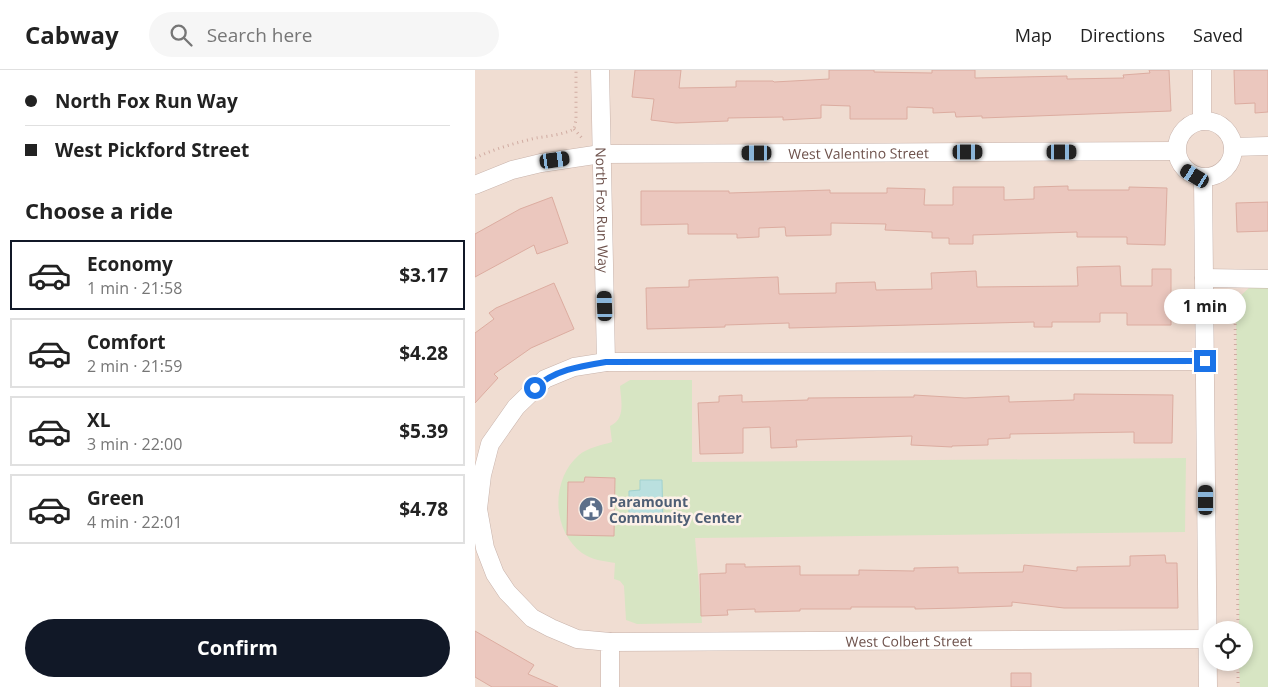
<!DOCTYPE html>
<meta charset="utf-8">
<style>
:root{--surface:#fff;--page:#f6f6f6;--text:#222;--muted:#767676;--line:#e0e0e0;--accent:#111827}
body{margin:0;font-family:"Open Sans",sans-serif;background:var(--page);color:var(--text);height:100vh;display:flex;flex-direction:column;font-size:19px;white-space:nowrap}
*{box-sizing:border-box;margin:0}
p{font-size:16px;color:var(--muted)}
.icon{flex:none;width:28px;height:28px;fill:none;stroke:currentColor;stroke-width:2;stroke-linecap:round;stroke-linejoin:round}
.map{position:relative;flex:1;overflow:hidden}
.drawer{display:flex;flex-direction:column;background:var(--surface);width:475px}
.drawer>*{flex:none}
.banner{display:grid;align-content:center;height:110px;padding:0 25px;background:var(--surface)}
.fabs{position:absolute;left:728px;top:551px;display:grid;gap:10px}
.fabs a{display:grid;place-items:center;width:50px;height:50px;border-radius:50%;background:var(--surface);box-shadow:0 2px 8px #0003;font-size:25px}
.end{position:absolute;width:22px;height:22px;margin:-11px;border:6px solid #1a73e8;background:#fff;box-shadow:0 0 0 2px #fff}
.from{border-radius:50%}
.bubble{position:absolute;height:35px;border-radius:18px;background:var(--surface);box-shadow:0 2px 8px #0003;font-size:16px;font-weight:700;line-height:35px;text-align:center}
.car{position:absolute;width:15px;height:30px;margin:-15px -8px;border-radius:6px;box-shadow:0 0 4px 1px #0007;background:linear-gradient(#222 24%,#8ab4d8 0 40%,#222 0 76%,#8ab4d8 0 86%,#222 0)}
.banner b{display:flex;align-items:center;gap:18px;height:48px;font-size:19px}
.banner b+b{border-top:1px solid var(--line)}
.banner i{width:12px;height:12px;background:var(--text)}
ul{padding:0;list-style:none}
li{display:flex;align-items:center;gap:15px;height:70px;margin:0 10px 8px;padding:0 15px;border:2px solid var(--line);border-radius:0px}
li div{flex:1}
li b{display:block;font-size:19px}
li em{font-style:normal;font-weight:700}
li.on{border-color:var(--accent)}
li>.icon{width:45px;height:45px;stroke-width:1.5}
h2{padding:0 25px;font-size:22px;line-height:60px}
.action{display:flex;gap:10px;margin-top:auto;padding:10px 25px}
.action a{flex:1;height:58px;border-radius:30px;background:var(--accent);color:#fff;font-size:20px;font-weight:700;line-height:58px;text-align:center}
header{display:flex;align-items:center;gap:30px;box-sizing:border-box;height:70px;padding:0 25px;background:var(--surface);border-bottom:1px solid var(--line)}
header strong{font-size:24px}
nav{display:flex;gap:28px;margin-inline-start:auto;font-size:18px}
.search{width:350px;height:45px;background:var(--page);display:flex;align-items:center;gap:12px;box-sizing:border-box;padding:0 18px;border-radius:28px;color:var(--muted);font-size:19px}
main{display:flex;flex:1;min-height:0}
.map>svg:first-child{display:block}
.residential{fill:#f0ddd2;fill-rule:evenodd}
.green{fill:#d7e5c3}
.water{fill:#bae0df;stroke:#a1d1cf}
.building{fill:#ebc7be;stroke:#dcaca0}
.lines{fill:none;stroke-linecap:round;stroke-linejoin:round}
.minor-casing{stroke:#c8b3ab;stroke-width:19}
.path{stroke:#d0aba1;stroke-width:3;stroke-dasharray:1 4;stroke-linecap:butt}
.minor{stroke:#fff;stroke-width:18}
.route{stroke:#1a73e8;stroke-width:6}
.labels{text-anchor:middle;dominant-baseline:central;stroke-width:5;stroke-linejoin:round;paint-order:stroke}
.street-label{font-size:14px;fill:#6e524c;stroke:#fdf1e8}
.service-label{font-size:14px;font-weight:bold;fill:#4e5e75;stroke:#fdf1e8;text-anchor:start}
</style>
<header>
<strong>Cabway</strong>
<div class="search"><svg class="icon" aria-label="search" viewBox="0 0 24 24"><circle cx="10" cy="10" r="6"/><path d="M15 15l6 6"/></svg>Search here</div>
<nav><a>Map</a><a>Directions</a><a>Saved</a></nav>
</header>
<main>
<section class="drawer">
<div class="banner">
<b><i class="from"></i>North Fox Run Way</b>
<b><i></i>West Pickford Street</b>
</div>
<h2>Choose a ride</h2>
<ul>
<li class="on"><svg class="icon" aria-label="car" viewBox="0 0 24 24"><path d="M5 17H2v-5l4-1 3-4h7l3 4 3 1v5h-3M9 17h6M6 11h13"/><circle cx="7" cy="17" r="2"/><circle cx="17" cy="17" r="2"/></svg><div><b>Economy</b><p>1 min · 21:58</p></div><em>$3.17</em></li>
<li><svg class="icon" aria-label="car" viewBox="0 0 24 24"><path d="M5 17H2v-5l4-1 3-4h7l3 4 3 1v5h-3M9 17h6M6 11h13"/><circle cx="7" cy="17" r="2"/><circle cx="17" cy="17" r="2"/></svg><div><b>Comfort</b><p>2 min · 21:59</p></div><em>$4.28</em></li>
<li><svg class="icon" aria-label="car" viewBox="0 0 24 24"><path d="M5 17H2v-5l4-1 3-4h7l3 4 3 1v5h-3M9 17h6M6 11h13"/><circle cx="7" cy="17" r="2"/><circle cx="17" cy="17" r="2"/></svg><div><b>XL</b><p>3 min · 22:00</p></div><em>$5.39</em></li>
<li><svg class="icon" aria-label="car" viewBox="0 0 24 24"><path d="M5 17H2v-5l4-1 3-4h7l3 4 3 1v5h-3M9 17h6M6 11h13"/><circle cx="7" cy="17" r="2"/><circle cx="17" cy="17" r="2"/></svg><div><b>Green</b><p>4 min · 22:01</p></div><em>$4.78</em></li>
</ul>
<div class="action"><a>Confirm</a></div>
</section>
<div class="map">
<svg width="793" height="617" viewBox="0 0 793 617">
<rect width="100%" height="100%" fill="#f9ece3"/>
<path class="residential" d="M 0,0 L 793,0 L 793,617 L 0,617 ZM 736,560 L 769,560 L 769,592 L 736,592 Z"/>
<path class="green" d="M 793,215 L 793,617 L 765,617 L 764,593 L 769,592 L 769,560 L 764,560 L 761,230 L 776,216 Z
M 155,310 L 217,310 L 217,392 L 711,388 L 710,462 L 220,468 L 227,553 L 162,554 L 151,550 L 149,516 L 145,511 L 139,509 L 140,493 C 128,491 117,490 107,483 C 76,460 76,409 104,385 C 112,378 127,375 137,372 L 135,356 C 151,349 146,331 145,316 Z"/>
<path class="water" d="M 165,410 L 187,410 L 188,454 L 166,455 L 166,445 L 154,445 L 154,438 L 148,435 L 148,429 L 154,427 L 154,421 L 165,420 Z"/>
<path class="building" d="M 160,0 L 206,0 L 204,18 L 261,17 L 261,11 L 298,11 L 299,12 L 354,9 L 354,0 L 399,0 L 399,2 L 457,3 L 457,0 L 500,0 L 500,8 L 592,6 L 592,9 L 649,8 L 648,5 L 675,3 L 674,0 L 694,0 L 696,41 L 507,48 L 507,46 L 481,47 L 480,42 L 458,43 L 458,38 L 432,37 L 432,49 L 375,49 L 375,36 L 346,35 L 346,48 L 308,50 L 308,47 L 253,48 L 253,51 L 201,53 L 176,50 L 179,29 L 157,27 Z
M 759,0 L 793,0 L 793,42 L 780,43 L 780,33 L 760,34 Z
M 593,116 L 593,120 L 654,120 L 654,117 L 692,118 L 690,175 L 652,174 L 652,167 L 602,167 L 602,162 L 498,165 L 498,174 L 474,174 L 474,168 L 457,168 L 457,162 L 410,160 L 411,154 L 356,153 L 356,165 L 311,166 L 310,157 L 284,158 L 284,167 L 262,168 L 262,164 L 213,164 L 213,154 L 166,155 L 166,121 L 254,121 L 254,123 L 355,120 L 355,123 L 412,123 L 412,118 L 450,119 L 449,135 L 478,135 L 478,117 L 529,117 L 529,130 L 559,129 L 559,117 Z
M 77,127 L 93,173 L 62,184 L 59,175 L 0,207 L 0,164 L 45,139 Z
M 793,132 L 793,161 L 762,162 L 761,133 Z
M 645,196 L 646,216 L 677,216 L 677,199 L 696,199 L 696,255 L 652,255 L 652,243 L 625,243 L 625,252 L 577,252 L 577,257 L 559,257 L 559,252 L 314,258 L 314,253 L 250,255 L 250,257 L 172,259 L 171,218 L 214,217 L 214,210 L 303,207 L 304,224 L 361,223 L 361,213 L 400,212 L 401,220 L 457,219 L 456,203 L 501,201 L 502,217 L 603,216 L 602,197 Z
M 79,213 L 99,259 L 56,278 L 19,304 L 23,308 L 0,333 L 0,263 L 19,249 L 14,243 L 21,238 Z
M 599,324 L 698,325 L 697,373 L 659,373 L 659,362 L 535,364 L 535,368 L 513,369 L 513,375 L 477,376 L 477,377 L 436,375 L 437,366 L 321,370 L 322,377 L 296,378 L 295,357 L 268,358 L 268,383 L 225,384 L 223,333 L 244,332 L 244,326 L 267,325 L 267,332 L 333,330 L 333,328 L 439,327 L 439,325 L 490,328 L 534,326 L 534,332 L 599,330 Z
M 110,407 L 140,408 L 139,466 L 92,465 L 93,412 L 109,412 Z
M 690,485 L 691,493 L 702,493 L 703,538 L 589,538 L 537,532 L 537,536 L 484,538 L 440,539 L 440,537 L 376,537 L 376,539 L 325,539 L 325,541 L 280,542 L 280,539 L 252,540 L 253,545 L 226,546 L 225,504 L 251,503 L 251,494 L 270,494 L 270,497 L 325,496 L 325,505 L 384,505 L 384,500 L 439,501 L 439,498 L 483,497 L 483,503 L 548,502 L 549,495 L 602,501 L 602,497 L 655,496 L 655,486 Z
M 0,561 L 59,595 L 53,604 L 83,617 L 17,617 L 0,607 Z
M 536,603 L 556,603 L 556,617 L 536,617 Z"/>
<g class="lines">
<defs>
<g id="minor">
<path id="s1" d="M 125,0 L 131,292"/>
<path d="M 727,0 L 727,51"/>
<circle cx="730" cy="79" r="28"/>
<path d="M 758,77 L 793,76"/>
<path d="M 728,107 L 733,617"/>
<path id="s2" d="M 0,115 L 37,100 L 66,93 L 126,84 L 701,81"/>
<path d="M 729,208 L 793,209"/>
<path id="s3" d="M 135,572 L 733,569"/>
<path d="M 135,617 L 135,572 L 102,569 L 76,558 L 57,548 L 32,522 L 20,504 L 10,478 L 3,439 L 7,405 L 15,374 L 41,337 L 70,309 L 99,297 L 131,292 L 730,291"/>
</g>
</defs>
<use href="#minor" class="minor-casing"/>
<path class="path" d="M 99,59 L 107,68
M 0,88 C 19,79 40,73 61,68 C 73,66 87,65 99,59 L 101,50 L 101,0
M 763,560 L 760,232 L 763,224
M 763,592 L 763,617"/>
<use href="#minor" class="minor"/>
</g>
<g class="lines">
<path class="route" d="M 60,318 C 79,300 106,296 131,292 L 730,291"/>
</g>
<defs>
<symbol id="civic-disc" viewBox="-11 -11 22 22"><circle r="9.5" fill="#5c6f8a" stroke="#fdf1e8"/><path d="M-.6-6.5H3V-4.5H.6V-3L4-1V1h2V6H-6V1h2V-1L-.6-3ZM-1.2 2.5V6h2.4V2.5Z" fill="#fff"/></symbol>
</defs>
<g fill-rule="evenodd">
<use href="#civic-disc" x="102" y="425" width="28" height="28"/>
</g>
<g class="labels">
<g class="street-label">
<text stroke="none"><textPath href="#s2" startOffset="388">West Valentino Street</textPath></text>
<text stroke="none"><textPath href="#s1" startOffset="140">North Fox Run Way</textPath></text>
<text stroke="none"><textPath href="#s3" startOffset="299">West Colbert Street</textPath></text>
</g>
<g class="service-label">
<text x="134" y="431">Paramount<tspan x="134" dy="16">Community Center</tspan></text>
</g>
</g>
</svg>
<div class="fabs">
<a><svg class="icon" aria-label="locate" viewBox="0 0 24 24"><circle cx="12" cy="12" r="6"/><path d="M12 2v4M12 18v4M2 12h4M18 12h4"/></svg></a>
</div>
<i class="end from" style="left:60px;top:318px"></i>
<i class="end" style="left:730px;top:291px"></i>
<div class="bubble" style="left:689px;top:219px;width:82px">1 min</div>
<i class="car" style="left:493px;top:82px;rotate:90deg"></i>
<i class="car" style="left:587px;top:82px;rotate:90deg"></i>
<i class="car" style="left:282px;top:83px;rotate:270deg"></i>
<i class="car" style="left:80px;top:90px;rotate:82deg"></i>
<i class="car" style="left:720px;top:106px;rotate:301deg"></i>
<i class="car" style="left:130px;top:236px;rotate:358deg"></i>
<i class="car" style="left:731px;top:430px;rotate:0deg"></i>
</div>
</main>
